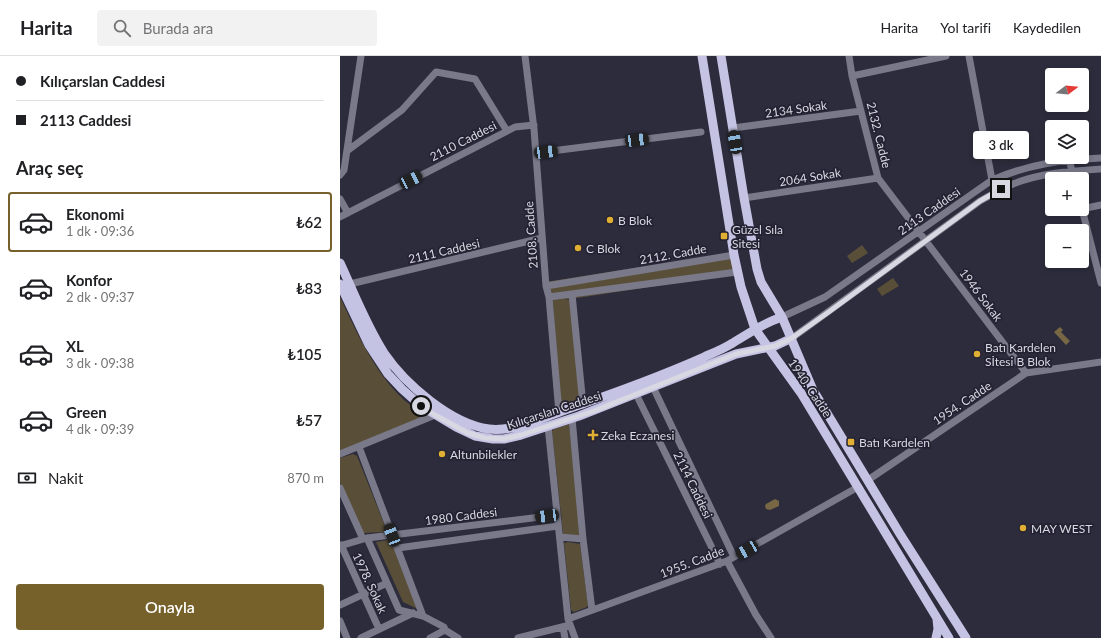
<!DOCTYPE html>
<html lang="tr">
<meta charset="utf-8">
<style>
:root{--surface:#fff;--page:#f2f2f2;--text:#202124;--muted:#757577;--line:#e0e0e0;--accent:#76612b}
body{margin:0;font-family:Lato,sans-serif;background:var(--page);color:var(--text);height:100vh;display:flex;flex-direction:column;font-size:15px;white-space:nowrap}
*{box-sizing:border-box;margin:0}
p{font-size:13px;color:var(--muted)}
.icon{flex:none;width:22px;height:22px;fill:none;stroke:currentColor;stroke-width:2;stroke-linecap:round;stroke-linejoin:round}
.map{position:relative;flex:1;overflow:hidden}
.drawer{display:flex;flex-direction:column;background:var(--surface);width:340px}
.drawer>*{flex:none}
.guide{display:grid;align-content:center;height:88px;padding:0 16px;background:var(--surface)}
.needle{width:26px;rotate:74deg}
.controls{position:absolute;left:705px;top:12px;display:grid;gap:8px}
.controls a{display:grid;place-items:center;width:44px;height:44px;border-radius:4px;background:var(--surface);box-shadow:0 2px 6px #0003;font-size:20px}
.end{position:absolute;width:18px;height:18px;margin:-9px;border:5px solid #d8d8e2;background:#111;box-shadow:0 0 0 2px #111}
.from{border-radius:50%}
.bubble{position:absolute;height:28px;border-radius:4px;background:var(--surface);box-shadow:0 2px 6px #0003;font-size:13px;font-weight:600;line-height:28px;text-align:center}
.car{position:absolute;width:12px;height:24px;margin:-12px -6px;border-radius:5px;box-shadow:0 0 3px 1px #0007;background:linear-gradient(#222 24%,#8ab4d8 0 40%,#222 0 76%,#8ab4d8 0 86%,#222 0)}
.guide b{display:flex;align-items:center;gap:14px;height:38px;font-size:15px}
.guide b+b{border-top:1px solid var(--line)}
.guide i{width:10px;height:10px;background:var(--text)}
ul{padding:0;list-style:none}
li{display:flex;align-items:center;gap:12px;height:60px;margin:0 8px 6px;padding:0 8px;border:2px solid transparent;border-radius:4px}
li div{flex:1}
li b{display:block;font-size:15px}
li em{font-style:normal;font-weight:600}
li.on{border-color:var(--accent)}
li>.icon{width:36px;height:36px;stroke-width:1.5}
h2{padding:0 16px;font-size:18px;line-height:48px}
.pay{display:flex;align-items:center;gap:10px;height:44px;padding:0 16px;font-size:15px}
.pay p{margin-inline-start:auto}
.action{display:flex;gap:8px;margin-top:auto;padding:8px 16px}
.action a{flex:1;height:46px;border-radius:4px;background:var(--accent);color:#fff;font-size:16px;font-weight:600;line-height:46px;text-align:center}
header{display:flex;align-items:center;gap:24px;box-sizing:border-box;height:56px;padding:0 20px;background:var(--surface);border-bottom:1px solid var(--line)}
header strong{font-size:19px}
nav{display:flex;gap:22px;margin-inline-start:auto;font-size:14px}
.search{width:280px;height:36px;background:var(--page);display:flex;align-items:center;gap:10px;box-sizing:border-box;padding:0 14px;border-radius:4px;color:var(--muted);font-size:15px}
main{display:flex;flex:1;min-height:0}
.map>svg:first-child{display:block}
.green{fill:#594f38}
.water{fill:#776744}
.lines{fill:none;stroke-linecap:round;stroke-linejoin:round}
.minor{stroke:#797989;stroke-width:7}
.major{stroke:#c5c3e4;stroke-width:9}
.route{stroke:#d8d8e2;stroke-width:5}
.poi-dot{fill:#e0b034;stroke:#242232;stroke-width:1.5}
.labels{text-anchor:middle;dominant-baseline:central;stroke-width:3.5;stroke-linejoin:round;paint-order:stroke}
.street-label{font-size:12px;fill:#d8d8e2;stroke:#242232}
.poi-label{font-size:12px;fill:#d8d8e2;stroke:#242232;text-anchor:start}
</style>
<header>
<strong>Harita</strong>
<div class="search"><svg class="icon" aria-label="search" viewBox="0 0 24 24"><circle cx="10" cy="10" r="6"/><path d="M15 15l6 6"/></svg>Burada ara</div>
<nav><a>Harita</a><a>Yol tarifi</a><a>Kaydedilen</a></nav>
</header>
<main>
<section class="drawer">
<div class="guide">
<b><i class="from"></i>Kılıçarslan Caddesi</b>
<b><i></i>2113 Caddesi</b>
</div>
<h2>Araç seç</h2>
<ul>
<li class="on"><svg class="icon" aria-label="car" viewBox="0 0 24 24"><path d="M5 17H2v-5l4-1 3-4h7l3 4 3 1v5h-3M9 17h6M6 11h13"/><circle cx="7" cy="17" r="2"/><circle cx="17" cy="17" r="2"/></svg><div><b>Ekonomi</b><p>1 dk · 09:36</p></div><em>₺62</em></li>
<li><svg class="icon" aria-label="car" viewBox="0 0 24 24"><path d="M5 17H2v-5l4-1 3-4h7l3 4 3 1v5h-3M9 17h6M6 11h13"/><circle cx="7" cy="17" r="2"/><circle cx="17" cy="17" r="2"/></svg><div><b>Konfor</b><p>2 dk · 09:37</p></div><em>₺83</em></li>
<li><svg class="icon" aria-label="car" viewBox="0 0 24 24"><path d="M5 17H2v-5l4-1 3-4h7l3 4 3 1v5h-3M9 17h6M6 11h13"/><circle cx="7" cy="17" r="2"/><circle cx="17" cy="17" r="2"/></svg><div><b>XL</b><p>3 dk · 09:38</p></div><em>₺105</em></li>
<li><svg class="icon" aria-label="car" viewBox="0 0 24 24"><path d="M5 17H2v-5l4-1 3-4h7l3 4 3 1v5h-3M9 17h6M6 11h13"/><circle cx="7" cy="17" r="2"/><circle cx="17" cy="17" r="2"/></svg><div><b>Green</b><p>4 dk · 09:39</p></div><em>₺57</em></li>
</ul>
<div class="pay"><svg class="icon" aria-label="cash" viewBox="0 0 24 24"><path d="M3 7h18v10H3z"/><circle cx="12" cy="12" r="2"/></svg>Nakit<p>870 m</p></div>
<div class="action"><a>Onayla</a></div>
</section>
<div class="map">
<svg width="761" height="582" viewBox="0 0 761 582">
<rect width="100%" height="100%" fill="#2d2c3c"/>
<path class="green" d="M 522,189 L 528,197 L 512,207 L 507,200 Z
M 391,197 L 395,218 L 224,244 L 231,244 L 242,346 L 224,352 L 220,349 L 213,246 L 205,226 Z
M 553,222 L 559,230 L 542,240 L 537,233 Z
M 0,241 C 17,277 34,316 64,344 C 71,350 79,355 87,360 L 0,395 Z
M 229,368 L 241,479 L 241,480 L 224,478 L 223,477 L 212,375 L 214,373 Z
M 13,398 L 17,400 L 45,470 L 45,474 L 44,476 L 23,477 L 0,426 L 0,402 Z
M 54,483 L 82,555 L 63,546 L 36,486 Z
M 228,486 L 240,488 L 248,549 L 247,551 L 234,556 L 231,554 L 224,487 Z"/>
<path class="water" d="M 720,271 L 723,274 L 721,276 L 730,285 L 726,289 L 714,276 Z
M 435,443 L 439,445 L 439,450 L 430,454 L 426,453 L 425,450 L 426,448 Z"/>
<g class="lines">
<path class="minor" d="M 185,0 L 194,73 L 206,230 L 209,241 L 219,357
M 509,0 L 512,20 L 538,122 L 686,317
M 629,0 L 652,124
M 512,20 L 606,0
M 393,72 L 521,55
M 7,95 L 62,54 L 96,16 L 135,23 L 167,75
M 196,97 L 361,76
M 729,103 L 734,123
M 0,119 L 4,114 L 21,0
M 404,142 L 538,122
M 0,143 L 8,157
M 742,153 L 761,227
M 742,153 L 761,149
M 0,161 L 175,71 L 194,69
M 10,228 L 202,182
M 206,230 L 394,199
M 232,238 L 243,349
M 209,241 L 397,216
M 442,261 L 485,241 L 652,124 C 690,108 720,104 761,102
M 452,282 L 640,145 C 651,139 661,133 673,128 C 700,117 732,115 761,113
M 313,331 L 394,501
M 296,338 L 380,508
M 232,362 L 243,483 L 252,554
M 208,370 L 228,563 L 235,582
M 19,391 L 83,560
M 0,398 L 95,359
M 528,424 L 686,317 L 761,306
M 0,432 L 23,483
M 220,481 L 243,483
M 27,482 L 59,554 L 83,560 L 104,571 L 105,574 L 118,582
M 1,489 L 39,573
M 0,490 L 27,482 L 217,459
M 58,492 L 218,470
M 387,505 L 416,559 L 431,582
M 0,549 L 47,527
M 228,563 L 387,505 L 518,431
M 0,565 L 7,582
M 223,571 L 225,582
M 21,582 L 73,557
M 90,582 L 105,574
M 178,582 L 230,569"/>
<path class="major" d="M 362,0 L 394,199 L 401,231 L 415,273 L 461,337 L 609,582
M 381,0 L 404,142 L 417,213 L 421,226 L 442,261 L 473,334 L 560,478 L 626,582
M 0,207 C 14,237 26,269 44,297 C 65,328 111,368 149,373 C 173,376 203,362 225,354 C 272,338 319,321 364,301 C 373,297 383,293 391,288 C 408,278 423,267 442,261
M 0,228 L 29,289 L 48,318 L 62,333 L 81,350 L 116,371 L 135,380 L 153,383 L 164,383 L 181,379 L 239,360 L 396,298 L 435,290 L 452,282
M 596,582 L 598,573 L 597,563"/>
</g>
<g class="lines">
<path class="route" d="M 81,350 L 95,359 L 128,377 L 145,382 L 164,383 L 181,379 L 254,355 L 396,298 L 435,290 L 452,282 L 490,255 L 640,145 L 661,133"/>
</g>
<g class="poi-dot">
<circle cx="270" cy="164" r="4"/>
<rect x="380" y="176" width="8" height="8" rx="2"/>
<circle cx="238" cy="192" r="4"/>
<circle cx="637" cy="298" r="4"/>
<path d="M251 373h4v4h4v4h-4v4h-4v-4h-4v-4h4z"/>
<rect x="507" y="382" width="8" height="8" rx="2"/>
<circle cx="102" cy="398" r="4"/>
<circle cx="683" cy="472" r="4"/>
</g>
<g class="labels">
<g class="street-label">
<text transform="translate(456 53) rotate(-8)">2134 Sokak</text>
<text transform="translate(539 79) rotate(76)">2132. Cadde</text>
<text transform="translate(123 85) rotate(-27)">2110 Caddesi</text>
<text transform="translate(470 121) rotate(-9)">2064 Sokak</text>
<text transform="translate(589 155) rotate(-35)">2113 Caddesi</text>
<text transform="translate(191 179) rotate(-94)">2108. Cadde</text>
<text transform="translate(104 195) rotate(-13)">2111 Caddesi</text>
<text transform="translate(333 198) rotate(-10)">2112. Cadde</text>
<text transform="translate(641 239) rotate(53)">1946 Sokak</text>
<text transform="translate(470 332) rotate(56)">1940. Cadde</text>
<text transform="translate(622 347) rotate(-34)">1954. Cadde</text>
<text transform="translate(214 354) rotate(-18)">Kılıçarslan Caddesi</text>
<text transform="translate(353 429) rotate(64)">2114 Caddesi</text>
<text transform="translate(121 460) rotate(-7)">1980 Caddesi</text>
<text transform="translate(352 506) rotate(-21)">1955. Cadde</text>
<text transform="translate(30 527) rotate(65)">1978. Sokak</text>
</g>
<g class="poi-label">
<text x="278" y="164">B Blok</text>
<text x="392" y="173">Güzel Sıla<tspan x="392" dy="14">Sitesi</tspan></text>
<text x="246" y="192">C Blok</text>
<text x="645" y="291">Batı Kardelen<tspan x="645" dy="14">Sİtesi B Blok</tspan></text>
<text x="261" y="379">Zeka Eczanesi</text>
<text x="519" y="386">Batı Kardelen</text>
<text x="110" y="398">Altunbilekler</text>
<text x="691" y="472">MAY WEST</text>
</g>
</g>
</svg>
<div class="controls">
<a><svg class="needle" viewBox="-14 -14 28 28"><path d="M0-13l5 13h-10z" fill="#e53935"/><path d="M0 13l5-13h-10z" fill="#757577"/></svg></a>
<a><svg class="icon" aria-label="layers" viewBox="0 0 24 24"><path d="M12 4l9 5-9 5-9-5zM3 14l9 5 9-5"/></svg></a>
<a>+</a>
<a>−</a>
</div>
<i class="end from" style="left:81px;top:350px"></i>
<i class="end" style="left:661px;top:133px"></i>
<div class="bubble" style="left:633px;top:75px;width:56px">3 dk</div>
<i class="car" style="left:297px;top:84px;rotate:83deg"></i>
<i class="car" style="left:395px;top:86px;rotate:350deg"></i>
<i class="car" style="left:206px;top:96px;rotate:83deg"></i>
<i class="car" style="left:71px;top:124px;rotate:63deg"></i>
<i class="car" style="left:207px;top:460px;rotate:263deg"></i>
<i class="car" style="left:52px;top:479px;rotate:339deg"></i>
<i class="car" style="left:407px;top:494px;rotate:240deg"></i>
</div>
</main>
